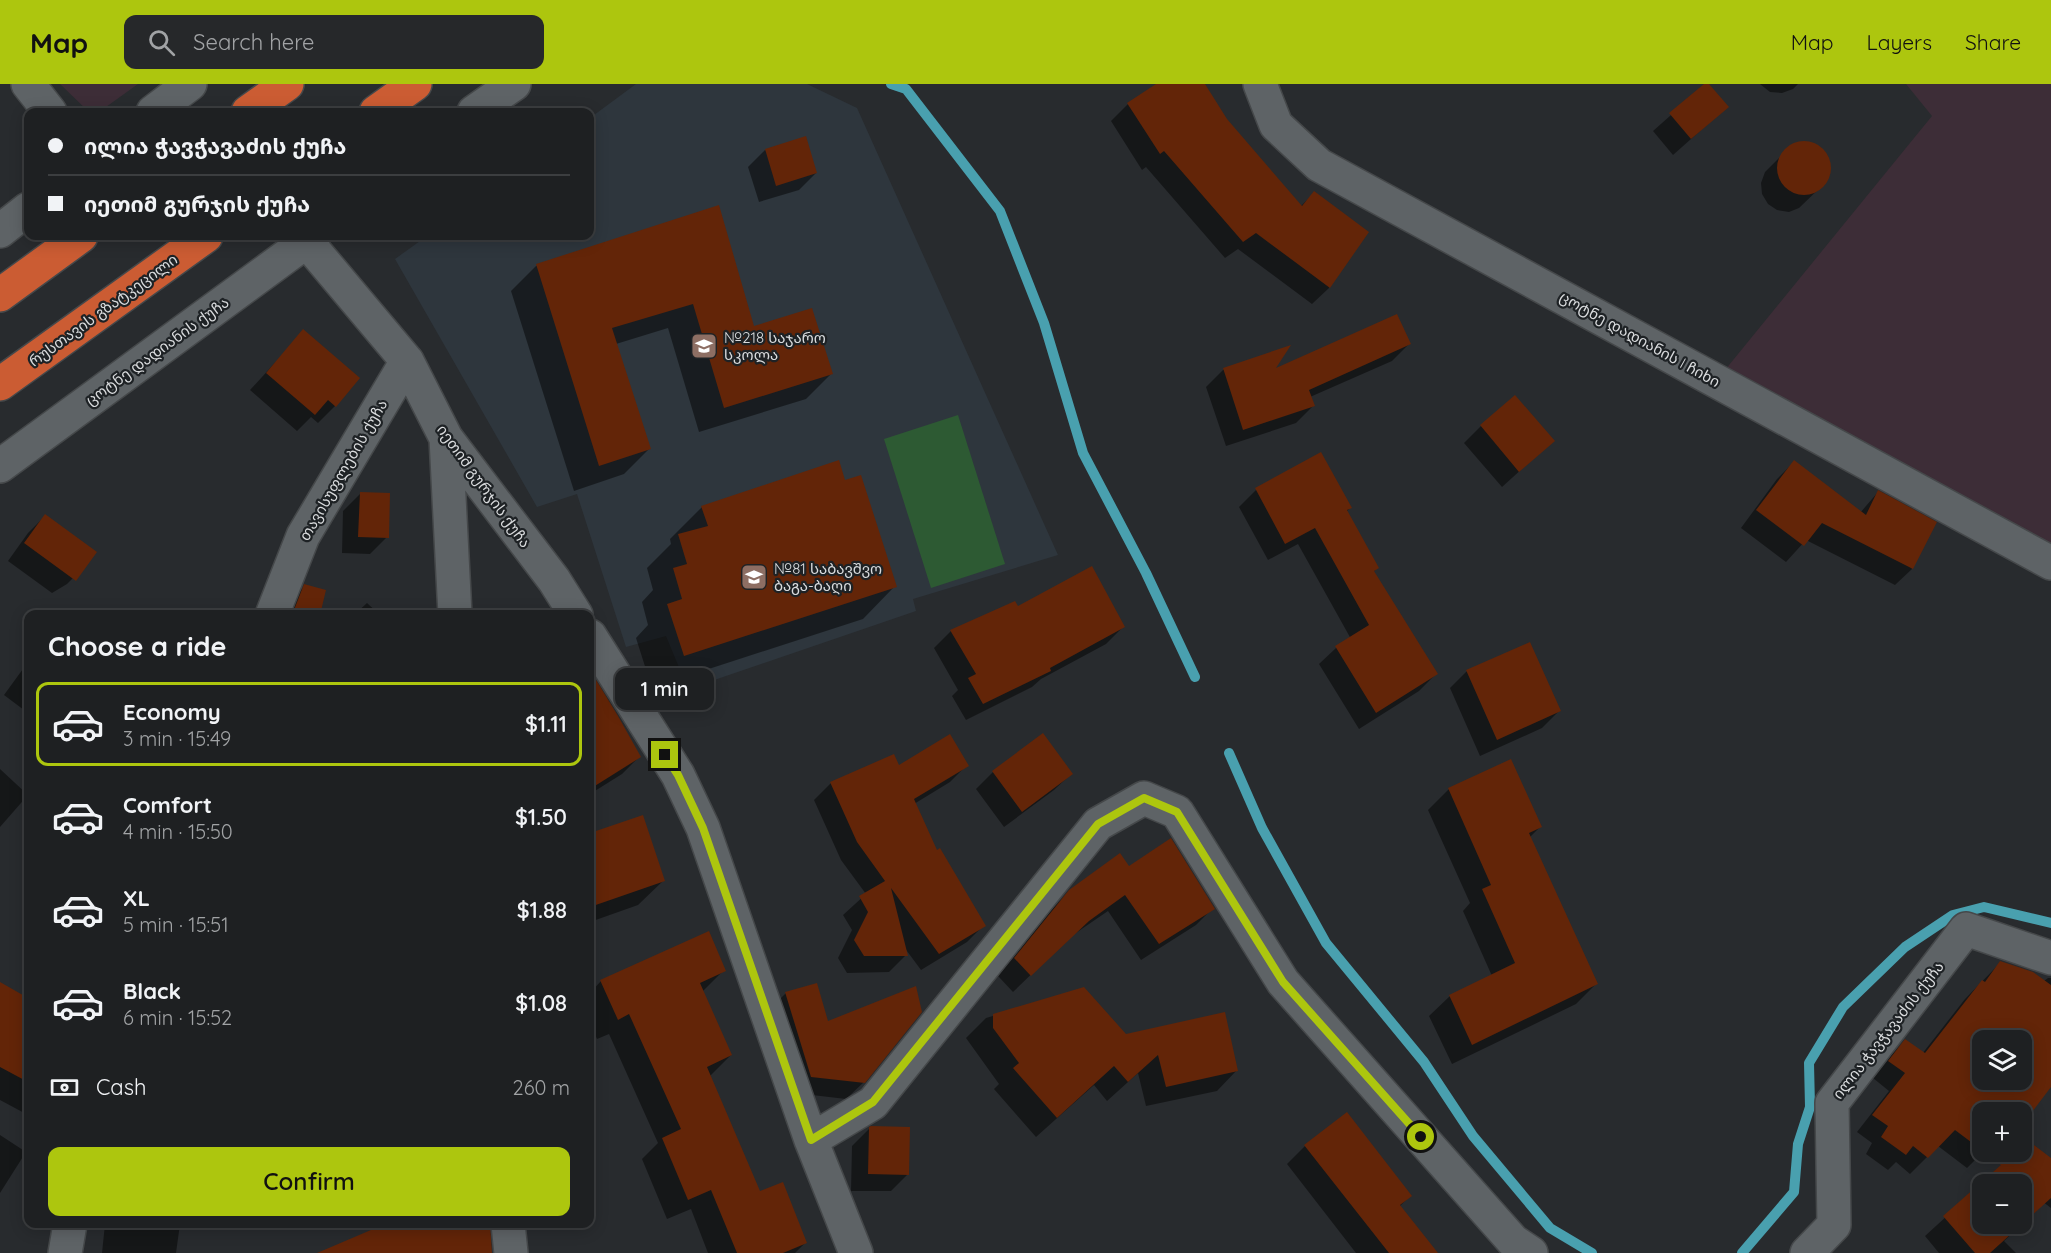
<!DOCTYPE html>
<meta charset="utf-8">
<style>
:root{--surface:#1e2022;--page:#26282a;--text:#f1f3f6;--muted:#a1a3a5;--line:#3c3e40;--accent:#adc60e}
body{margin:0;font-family:Quicksand,"Noto Sans Georgian",sans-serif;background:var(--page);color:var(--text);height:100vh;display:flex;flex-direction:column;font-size:22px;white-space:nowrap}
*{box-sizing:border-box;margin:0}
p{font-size:20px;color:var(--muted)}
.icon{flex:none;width:33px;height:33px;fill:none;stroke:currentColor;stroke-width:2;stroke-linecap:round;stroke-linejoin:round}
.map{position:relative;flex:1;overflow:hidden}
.details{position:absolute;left:24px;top:526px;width:570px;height:618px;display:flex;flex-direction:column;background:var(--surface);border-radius:12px;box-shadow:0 3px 15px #0003,0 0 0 2px var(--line)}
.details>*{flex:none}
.banner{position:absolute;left:24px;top:24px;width:570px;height:132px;border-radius:12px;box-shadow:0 3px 15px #0003,0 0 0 2px var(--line);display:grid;align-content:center;height:132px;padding:0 24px;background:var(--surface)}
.tools{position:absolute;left:1972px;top:946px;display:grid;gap:12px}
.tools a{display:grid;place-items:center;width:60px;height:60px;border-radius:12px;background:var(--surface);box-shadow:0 3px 15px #0003,0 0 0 2px var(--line);font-size:30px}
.end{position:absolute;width:27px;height:27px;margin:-14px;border:8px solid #adc60e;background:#111;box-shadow:0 0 0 3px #111}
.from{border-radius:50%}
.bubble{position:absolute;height:42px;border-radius:12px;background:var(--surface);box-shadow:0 3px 15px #0003,0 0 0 2px var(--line);font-size:20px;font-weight:600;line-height:42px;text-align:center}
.banner b{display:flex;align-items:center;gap:21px;height:57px;font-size:22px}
.banner b+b{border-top:2px solid var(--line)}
.banner i{width:15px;height:15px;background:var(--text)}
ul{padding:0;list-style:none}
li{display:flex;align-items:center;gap:18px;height:84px;margin:0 12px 9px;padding:0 12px;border:3px solid transparent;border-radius:12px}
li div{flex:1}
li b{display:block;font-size:22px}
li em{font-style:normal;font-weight:600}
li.on{border-color:var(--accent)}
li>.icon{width:54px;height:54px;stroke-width:1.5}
h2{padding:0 24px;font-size:27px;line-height:72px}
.pay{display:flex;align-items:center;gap:15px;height:66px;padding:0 24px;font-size:22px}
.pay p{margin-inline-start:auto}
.button{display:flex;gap:12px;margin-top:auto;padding:12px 24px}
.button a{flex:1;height:69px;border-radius:12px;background:var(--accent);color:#111;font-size:24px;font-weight:600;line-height:69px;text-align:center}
header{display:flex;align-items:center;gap:36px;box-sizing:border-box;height:84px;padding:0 30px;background:var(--accent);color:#111}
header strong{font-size:28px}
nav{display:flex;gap:33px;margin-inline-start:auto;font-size:21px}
.search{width:420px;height:54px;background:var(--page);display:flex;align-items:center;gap:15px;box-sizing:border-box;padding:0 21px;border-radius:12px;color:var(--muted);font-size:22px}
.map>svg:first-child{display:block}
.industrial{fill:#3d2d37}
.built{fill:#2e363d}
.green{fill:#2d5a33}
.shadow{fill:#0007;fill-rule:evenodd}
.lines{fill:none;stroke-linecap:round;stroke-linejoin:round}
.stream{stroke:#49a0af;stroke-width:10}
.building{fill:#632508;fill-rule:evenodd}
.minor-casing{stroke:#45484a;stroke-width:36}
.highway-casing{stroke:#45484a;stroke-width:36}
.minor{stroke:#5e6366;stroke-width:33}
.highway{stroke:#cb5c33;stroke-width:33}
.route{stroke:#adc60e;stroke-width:8}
.labels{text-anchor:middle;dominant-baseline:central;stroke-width:4.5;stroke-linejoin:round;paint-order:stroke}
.street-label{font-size:15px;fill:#d9dbdd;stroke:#1e2225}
.poi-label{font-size:15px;fill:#d9dbdd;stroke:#1e2225;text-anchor:start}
</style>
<header>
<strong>Map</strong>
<div class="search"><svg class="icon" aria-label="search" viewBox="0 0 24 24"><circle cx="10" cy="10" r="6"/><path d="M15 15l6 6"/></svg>Search here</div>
<nav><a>Map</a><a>Layers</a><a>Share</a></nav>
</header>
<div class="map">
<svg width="2051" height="1169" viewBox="0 0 2051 1169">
<rect width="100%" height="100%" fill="#282b2e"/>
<path class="industrial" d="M 60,0 L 138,0 L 99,28 L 89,28 Z
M 1906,0 L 2051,0 L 2051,471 L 1725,286 L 1932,32 Z"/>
<path class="built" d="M 636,0 L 807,0 L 857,24 L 1058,471 L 913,515 L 916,527 L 688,605 L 666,552 L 626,563 L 577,410 L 537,423 L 395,175 L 427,152 L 590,152 L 590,34 Z"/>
<path class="green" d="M 958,331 L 1005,480 L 931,504 L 884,355 Z"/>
<path class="shadow" d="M 1158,0 L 1203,0 L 1226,36 L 1301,122 L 1314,109 L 1367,149 L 1329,204 L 1312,220 L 1238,165 L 1225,174 L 1146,83 L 1142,86 L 1111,37 L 1128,20 Z
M 1706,0 L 1727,23 L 1673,71 L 1653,47 Z
M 1760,0 L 1798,0 L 1793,5 L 1782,9 L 1770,8 Z
M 1802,59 L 1813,60 L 1822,66 L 1829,76 L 1830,88 L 1825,99 L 1799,124 L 1789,128 L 1777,126 L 1768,120 L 1762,110 L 1761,99 L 1765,88 L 1791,62 Z
M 765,66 L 816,89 L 799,106 L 759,118 L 748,83 Z
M 718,123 L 753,244 L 831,290 L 806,315 L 699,348 L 668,244 L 616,260 L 649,365 L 624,390 L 574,407 L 511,207 L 536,182 Z
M 304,247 L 335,322 L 318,339 L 311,333 L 297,347 L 250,306 Z
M 1409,260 L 1392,277 L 1310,313 L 1313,322 L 1296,339 L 1226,362 L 1206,303 L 1223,286 L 1287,264 L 1271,288 Z
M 1481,342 L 1553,357 L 1502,403 L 1464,359 Z
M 1320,370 L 1350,424 L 1346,428 L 1377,484 L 1373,488 L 1436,590 L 1419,607 L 1359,645 L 1319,580 L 1336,564 L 1351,555 L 1298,460 L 1268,476 L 1239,423 L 1256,406 Z
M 1794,378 L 1860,429 L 1878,408 L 1912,485 L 1895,501 L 1806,456 L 1786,478 L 1741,444 L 1777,395 Z
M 844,398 L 895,502 L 863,535 L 678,595 L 675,588 L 649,595 L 636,554 L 648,541 L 642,518 L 653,506 L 647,484 L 671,460 L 670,455 L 702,423 Z
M 360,410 L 387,453 L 370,470 L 342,469 L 343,427 Z
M 45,432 L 85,482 L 67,500 L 52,509 L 8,477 L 28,449 Z
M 305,502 L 318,531 L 283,531 L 288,519 Z
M 367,519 L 380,531 L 354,531 Z
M 75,524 L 84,531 L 68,531 Z
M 1017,524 L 1123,543 L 1106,560 L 1041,595 L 1032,603 L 966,636 L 952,612 L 958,606 L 934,564 L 951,547 Z
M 28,578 L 28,629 L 4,611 Z
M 1467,587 L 1559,627 L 1542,644 L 1480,672 L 1450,604 Z
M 608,618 L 639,673 L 622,690 L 590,710 L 590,630 Z
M 1043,651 L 1071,690 L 1054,706 L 1004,743 L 976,705 L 993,688 Z
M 967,681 L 950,698 L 914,720 L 936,769 L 984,841 L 967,858 L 921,886 L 904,863 L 906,871 L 889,888 L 847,889 L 838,874 L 852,846 L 843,831 L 866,810 L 841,776 L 814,716 L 831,699 L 898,683 Z
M 0,685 L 28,711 L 0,743 Z
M 1449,705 L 1541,742 L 1529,754 L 1596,900 L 1576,920 L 1452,980 L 1429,932 L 1450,912 L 1492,892 L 1463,827 L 1470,819 L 1428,726 Z
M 642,733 L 664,796 L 638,821 L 590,838 L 590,751 Z
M 1128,784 L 1213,824 L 1196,841 L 1141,876 L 1108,827 L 1070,853 L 1013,908 L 998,892 L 1052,825 L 1070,807 Z
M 2001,878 L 2044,897 L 2048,894 L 2051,894 L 2051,1001 L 2022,1039 L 2022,1029 L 1983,1029 L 1983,1068 L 1998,1068 L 1989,1077 L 1980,1071 L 1967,1084 L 1938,1062 L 1910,1090 L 1896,1078 L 1888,1086 L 1866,1070 L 1872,1059 L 1857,1048 L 1889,1007 L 1873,994 L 1888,974 L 1905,957 L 1922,970 L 1965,915 ZM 1983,957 L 2022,957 L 2022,996 L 1983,996 Z
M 724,886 L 702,908 L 731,971 L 710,992 L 759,1109 L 806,1158 L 795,1169 L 708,1169 L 691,1125 L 667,1135 L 642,1075 L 658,1059 L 609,950 L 597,955 L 590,938 L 590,909 L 601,897 Z
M 0,900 L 25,913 L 28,906 L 28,1031 L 0,1016 Z
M 1083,905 L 1125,952 L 1237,986 L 1217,1007 L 1146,1022 L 1138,989 L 1107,1017 L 1094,1001 L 1036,1053 L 994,1005 L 999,1000 L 966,954 L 986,934 Z
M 786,909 L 827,939 L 864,998 L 846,1015 L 795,1009 L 769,926 Z
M 869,1045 L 908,1090 L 891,1107 L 851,1107 L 852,1062 Z
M 0,1051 L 26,1068 L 0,1109 Z
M 1305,1062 L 1410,1112 L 1399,1123 L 1436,1169 L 1356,1169 L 1287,1080 Z
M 2007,1077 L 2042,1121 L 2004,1157 L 2016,1169 L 1939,1169 L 1925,1152 ZM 1983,1101 L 2022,1101 L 2022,1140 L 1983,1140 Z
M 2051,1098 L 2051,1124 L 2038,1114 Z
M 105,1140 L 180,1140 L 176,1169 L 102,1169 Z"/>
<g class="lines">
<path class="stream" d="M 891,0 L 906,5 L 1000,127 L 1044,239 L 1083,369 L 1146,489 L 1195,593
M 1229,669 L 1262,744 L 1326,859 L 1424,978 L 1473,1052 L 1550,1144 L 1592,1169
M 1742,1169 L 1794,1108 L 1798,1060 L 1810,1023 L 1809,979 L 1843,923 L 1905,863 L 1953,831 L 1984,823 L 2051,839"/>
</g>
<path class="building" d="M 1156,0 L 1205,0 L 1227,35 L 1302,122 L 1314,107 L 1369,148 L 1330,204 L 1256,149 L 1243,158 L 1164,67 L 1160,70 L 1127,19 Z
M 1704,0 L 1709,0 L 1729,23 L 1691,55 L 1669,29 Z
M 806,52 L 817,89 L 776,102 L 765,65 Z
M1777 84a27 27 0 1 1 54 0a27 27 0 1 1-54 0Z
M 719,121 L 754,242 L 812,224 L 833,290 L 724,324 L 693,220 L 612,244 L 651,365 L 599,382 L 536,180 Z
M 1397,230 L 1411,260 L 1309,306 L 1315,322 L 1243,346 L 1223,284 L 1291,261 L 1276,284 Z
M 303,245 L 360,294 L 336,323 L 328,316 L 315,331 L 266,289 Z
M 1515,311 L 1555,357 L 1519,388 L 1480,341 Z
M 1321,368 L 1352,424 L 1347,426 L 1379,484 L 1374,487 L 1438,590 L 1376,629 L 1335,562 L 1369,541 L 1315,444 L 1285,460 L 1255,404 Z
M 839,376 L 845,396 L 861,391 L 897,503 L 684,572 L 667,520 L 682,515 L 673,484 L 687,480 L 678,450 L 708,442 L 701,422 Z
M 1794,376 L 1866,431 L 1878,406 L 1937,438 L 1913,485 L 1822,439 L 1804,462 L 1756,426 Z
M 360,408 L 390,409 L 389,454 L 358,453 Z
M 45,430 L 97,468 L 76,497 L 24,459 Z
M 1092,482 L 1125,543 L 1050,584 L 1051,587 L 983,620 L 968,594 L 976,590 L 950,546 L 1015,517 L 1018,522 Z
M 304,500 L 326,506 L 320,531 L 292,531 Z
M 1530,558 L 1561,627 L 1497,656 L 1466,586 Z
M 590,586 L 618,632 L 641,673 L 590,705 Z
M 1043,649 L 1073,690 L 1022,728 L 992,687 Z
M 950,650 L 969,682 L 914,715 L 937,766 L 940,764 L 986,842 L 939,870 L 891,804 L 908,872 L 864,872 L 854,856 L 868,828 L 859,812 L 885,797 L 857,758 L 830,698 L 894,670 L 899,681 Z
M 1511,675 L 1542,743 L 1529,749 L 1598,900 L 1472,961 L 1449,911 L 1515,879 L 1482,805 L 1491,801 L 1448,704 Z
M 643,731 L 665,797 L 590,823 L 590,749 Z
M 1171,754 L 1215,825 L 1159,860 L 1125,811 L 1089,837 L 1031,892 L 1014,874 L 1069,806 L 1120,769 L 1129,782 Z
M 709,847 L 726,887 L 700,899 L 732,971 L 707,983 L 760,1107 L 783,1098 L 807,1159 L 783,1169 L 737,1169 L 711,1106 L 688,1116 L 662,1054 L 681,1045 L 629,930 L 618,936 L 600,896 Z
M 2000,877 L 2033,888 L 2051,901 L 2051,1003 L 2022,1041 L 2022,1029 L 1983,1029 L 1983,1067 L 1955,1046 L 1928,1074 L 1913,1062 L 1906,1071 L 1881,1053 L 1888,1042 L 1872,1031 L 1905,989 L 1888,977 L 1905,955 L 1925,969 L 1982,896 L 1985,898 ZM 1983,957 L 2022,957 L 2022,996 L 1983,996 Z
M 0,898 L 28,914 L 28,998 L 0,983 Z
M 817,899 L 828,937 L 916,902 L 922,928 L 865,999 L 811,993 L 785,908 Z
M 1084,903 L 1126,950 L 1225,928 L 1238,987 L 1166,1003 L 1158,971 L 1128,998 L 1114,982 L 1057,1034 L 1013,984 L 1019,979 L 993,944 L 993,930 Z
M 1347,1028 L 1412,1112 L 1400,1121 L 1438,1169 L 1389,1169 L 1304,1061 Z
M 871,1042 L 910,1043 L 909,1091 L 868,1090 L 869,1043 Z
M 2022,1052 L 2051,1074 L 2051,1114 L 1990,1169 L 1975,1169 L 1943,1132 L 2001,1081 L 1984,1068 L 2022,1068 ZM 1983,1101 L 2022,1101 L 2022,1140 L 1983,1140 Z
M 385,1140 L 490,1140 L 492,1169 L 317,1169 Z"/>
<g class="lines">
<defs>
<path id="minor" d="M 28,0 L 50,28
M 1260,0 L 1276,41 L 1319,81 L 2051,479
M 153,28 L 190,0
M 474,28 L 514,0
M 0,147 L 28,125
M 307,158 L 407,277 L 446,354 L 554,496 L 576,531
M 446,354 L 455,531
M 0,382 L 314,152
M 272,531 L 303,452 L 407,277
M 590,552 L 678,691 L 703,744 L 811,1056 L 856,1169
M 811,1056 L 873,1019 L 1098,740 L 1144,714 L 1177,728 L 1283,898 L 1513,1157 L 1531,1169
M 508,1140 L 511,1169
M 65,1169 L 70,1140
M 1807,1169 L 1834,1141 L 1832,1019 L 1966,845 L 2051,874"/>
<path id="highway" d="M 248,28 L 287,0
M 376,28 L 415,0
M 0,211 L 81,152
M 0,300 L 206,152"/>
</defs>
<use href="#minor" class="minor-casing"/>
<use href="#highway" class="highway-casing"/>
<use href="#minor" class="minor"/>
<use href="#highway" class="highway"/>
</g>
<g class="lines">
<path class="route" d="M 665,671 L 678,691 L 703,744 L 811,1056 L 873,1018 L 1098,740 L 1144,714 L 1177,728 L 1283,898 L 1421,1053"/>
</g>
<defs>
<symbol id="school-square" viewBox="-11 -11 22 22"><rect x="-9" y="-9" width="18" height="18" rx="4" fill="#8d6e63" stroke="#1e2225"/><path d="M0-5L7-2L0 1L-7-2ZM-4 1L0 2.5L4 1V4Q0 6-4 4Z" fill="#fff"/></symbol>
</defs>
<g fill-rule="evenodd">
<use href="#school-square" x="689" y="247" width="30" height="30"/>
<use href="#school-square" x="739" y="478" width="30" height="30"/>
</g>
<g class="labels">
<g class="street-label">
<text transform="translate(103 226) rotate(-36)">რუსთავის გზატკეცილი</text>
<text transform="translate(1640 255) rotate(29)">ცოტნე დადიანის I ჩიხი</text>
<text transform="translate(157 267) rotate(-36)">ცოტნე დადიანის ქუჩა</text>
<text transform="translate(343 386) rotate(-60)">თავისუფლების ქუჩა</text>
<text transform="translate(484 402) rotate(54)">იეთიმ გურჯის ქუჩა</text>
<text transform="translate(1888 946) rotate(-52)">ილია ჭავჭავაძის ქუჩა</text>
</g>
<g class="poi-label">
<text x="724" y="253">№218 საჯარო<tspan x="724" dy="17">სკოლა</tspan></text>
<text x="774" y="484">№81 საბავშვო<tspan x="774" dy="17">ბაგა-ბაღი</tspan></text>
</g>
</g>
</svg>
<div class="tools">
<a><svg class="icon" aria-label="layers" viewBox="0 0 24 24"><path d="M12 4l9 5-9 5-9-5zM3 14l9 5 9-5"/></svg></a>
<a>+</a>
<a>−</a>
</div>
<i class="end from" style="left:1421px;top:1053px"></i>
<i class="end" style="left:665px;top:671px"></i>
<div class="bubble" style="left:615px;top:584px;width:99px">1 min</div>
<div class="banner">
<b><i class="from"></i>ილია ჭავჭავაძის ქუჩა</b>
<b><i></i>იეთიმ გურჯის ქუჩა</b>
</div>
<section class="details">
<h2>Choose a ride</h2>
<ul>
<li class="on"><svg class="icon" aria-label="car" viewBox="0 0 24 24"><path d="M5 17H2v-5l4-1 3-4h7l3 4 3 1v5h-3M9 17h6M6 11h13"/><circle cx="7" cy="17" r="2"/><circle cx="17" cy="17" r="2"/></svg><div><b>Economy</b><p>3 min · 15:49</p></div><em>$1.11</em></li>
<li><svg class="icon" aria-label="car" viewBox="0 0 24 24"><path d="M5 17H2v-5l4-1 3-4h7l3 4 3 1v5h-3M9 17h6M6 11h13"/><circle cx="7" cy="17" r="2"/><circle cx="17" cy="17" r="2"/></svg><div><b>Comfort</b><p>4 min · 15:50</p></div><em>$1.50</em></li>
<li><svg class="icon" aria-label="car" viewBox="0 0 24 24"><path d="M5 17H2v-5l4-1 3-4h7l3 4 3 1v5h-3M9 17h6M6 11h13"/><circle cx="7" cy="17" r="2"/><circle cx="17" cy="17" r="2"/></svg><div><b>XL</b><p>5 min · 15:51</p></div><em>$1.88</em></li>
<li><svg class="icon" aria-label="car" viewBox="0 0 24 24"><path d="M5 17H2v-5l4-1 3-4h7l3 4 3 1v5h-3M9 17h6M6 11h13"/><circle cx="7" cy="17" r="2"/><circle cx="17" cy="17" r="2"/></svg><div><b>Black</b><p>6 min · 15:52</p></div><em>$1.08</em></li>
</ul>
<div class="pay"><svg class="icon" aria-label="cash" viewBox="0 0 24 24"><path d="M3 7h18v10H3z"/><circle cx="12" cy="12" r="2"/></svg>Cash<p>260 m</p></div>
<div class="button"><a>Confirm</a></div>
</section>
</div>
